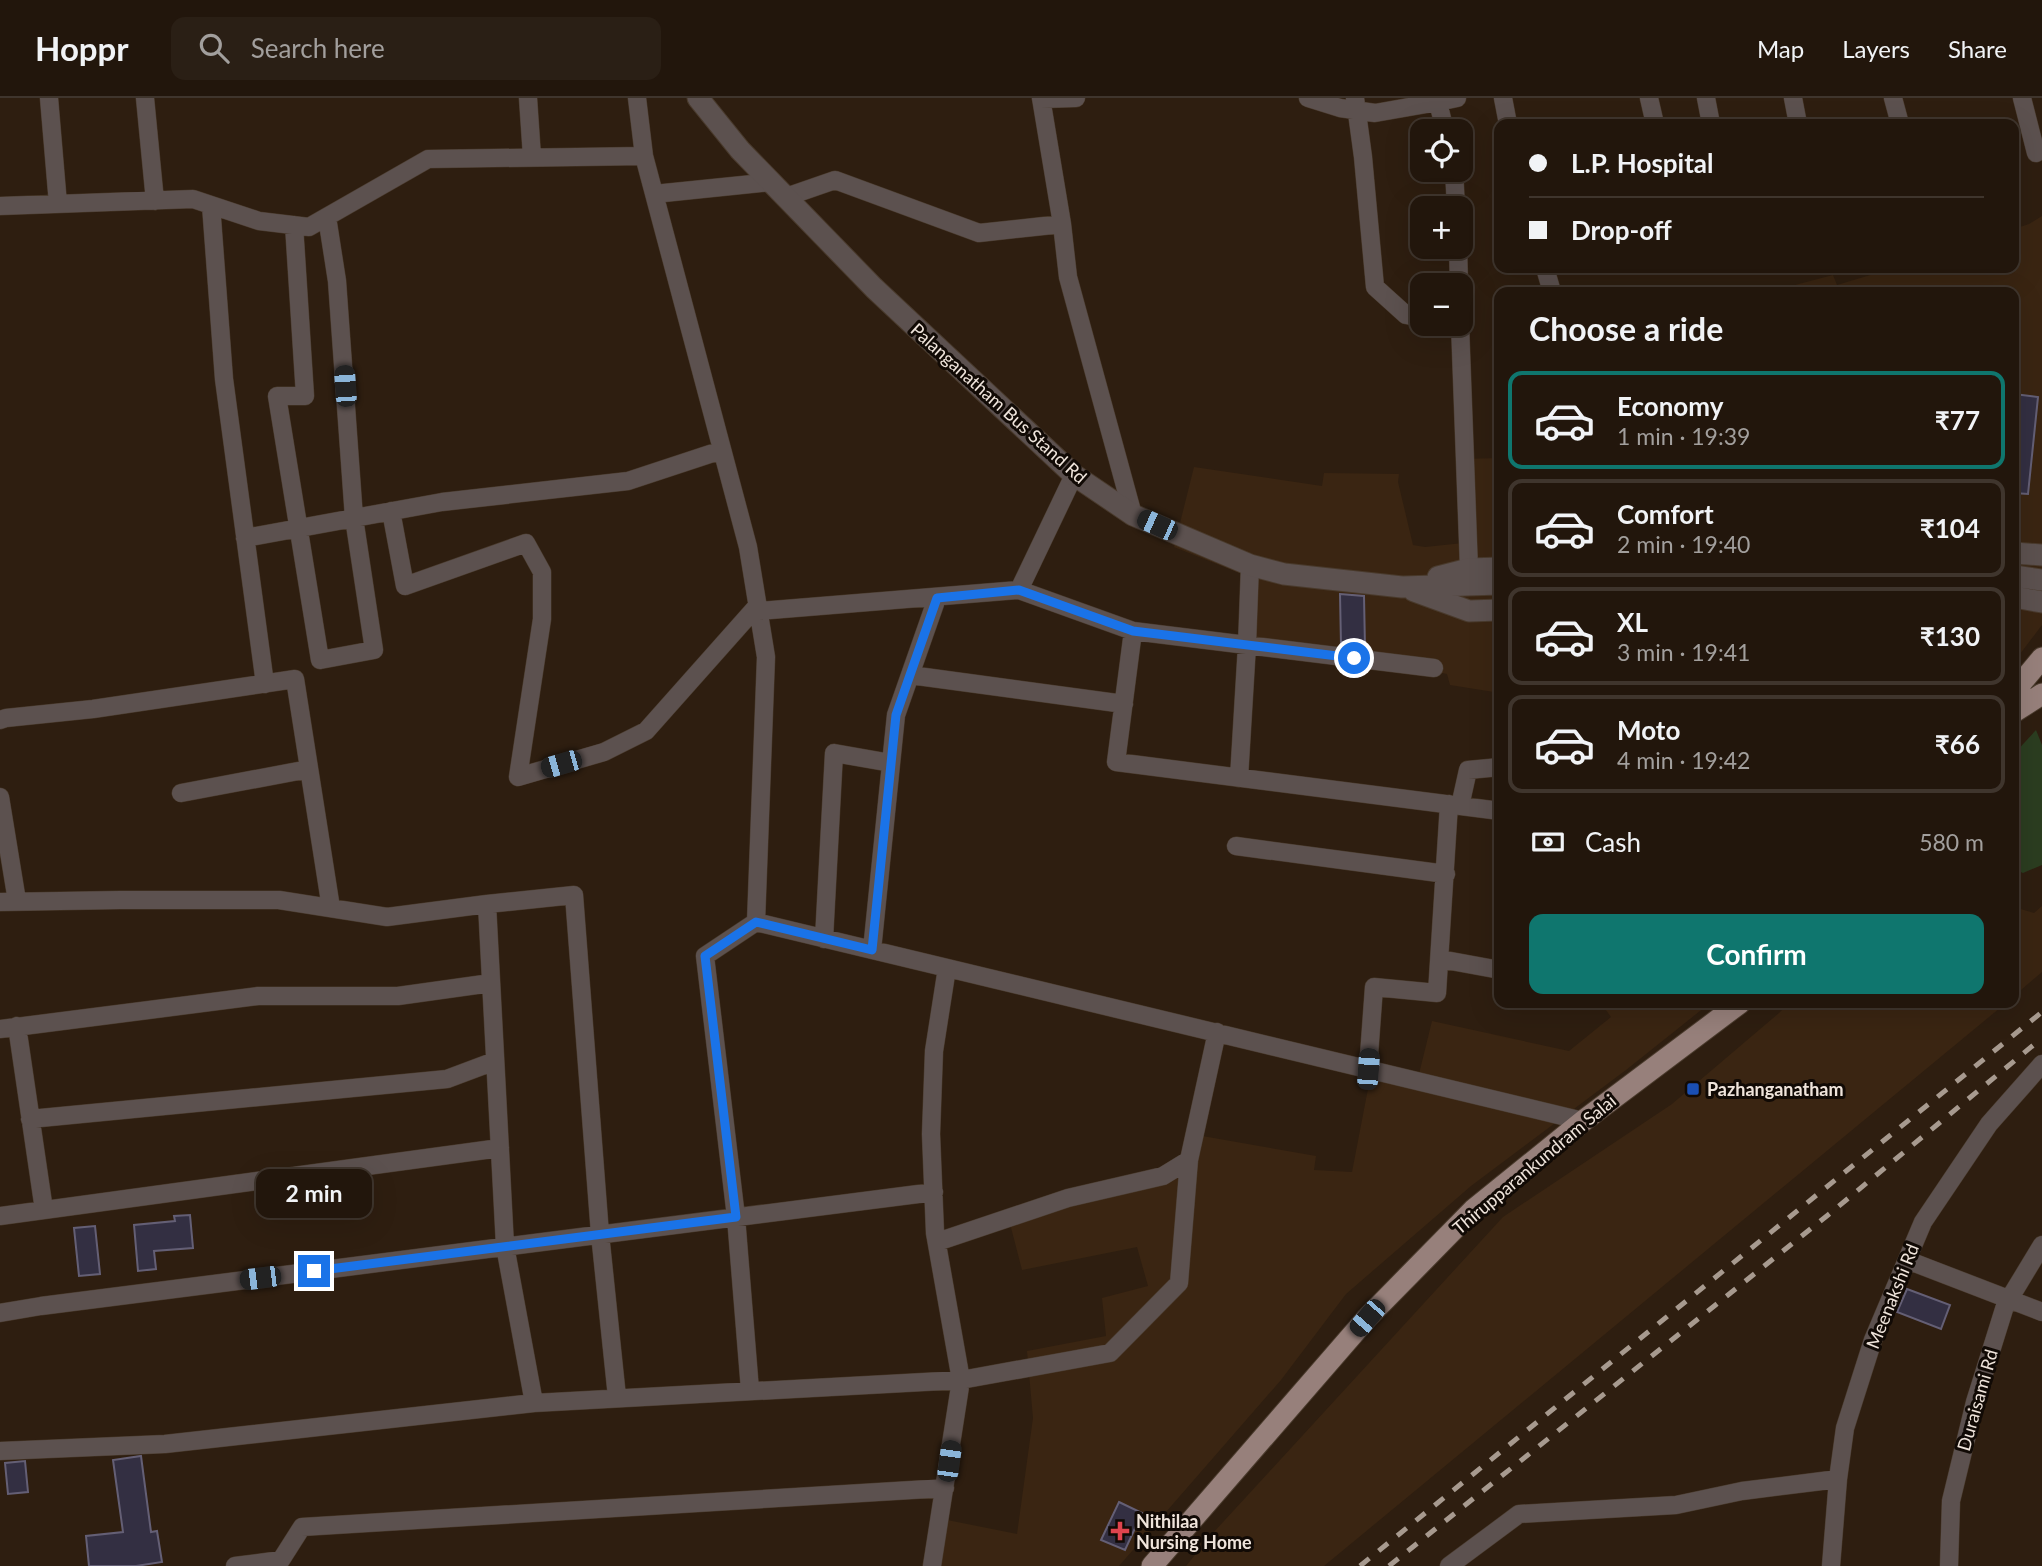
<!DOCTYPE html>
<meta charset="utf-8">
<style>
:root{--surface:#22160c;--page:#2a1f15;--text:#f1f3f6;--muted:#a29f9d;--line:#3f352d;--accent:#0f766e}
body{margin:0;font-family:Lato,sans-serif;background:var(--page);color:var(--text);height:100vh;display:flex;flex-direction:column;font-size:26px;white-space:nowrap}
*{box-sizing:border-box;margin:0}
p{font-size:23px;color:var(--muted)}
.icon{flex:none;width:38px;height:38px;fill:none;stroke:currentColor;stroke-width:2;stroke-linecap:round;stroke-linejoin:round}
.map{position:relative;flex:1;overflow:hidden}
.side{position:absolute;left:1494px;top:189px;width:525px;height:721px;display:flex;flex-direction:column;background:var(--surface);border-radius:14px;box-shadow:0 7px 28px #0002,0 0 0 2px var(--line)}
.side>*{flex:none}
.guide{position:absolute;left:1494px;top:21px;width:525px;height:154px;border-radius:14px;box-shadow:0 7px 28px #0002,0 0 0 2px var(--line);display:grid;align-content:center;height:154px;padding:0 35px;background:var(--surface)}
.fabs{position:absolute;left:1410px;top:21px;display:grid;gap:14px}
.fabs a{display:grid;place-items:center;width:63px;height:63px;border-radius:14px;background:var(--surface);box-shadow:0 7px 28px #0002,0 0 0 2px var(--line);font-size:35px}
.end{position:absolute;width:32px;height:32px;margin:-16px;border:9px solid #1a73e8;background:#fff;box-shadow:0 0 0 4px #fff}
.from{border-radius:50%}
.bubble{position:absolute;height:49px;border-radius:14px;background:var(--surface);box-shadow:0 7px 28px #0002,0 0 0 2px var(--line);font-size:23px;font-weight:700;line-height:49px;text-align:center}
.car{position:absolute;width:21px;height:42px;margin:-21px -10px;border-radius:9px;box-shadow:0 0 5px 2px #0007;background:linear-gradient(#222 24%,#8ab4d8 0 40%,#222 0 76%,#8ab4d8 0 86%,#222 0)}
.guide b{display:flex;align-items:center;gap:24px;height:66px;font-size:26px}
.guide b+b{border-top:2px solid var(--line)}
.guide i{width:18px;height:18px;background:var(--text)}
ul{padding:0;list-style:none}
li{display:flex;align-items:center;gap:21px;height:98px;margin:0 14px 10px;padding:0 21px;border:4px solid var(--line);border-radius:14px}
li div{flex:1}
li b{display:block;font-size:26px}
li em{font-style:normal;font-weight:700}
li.current{border-color:var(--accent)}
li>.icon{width:63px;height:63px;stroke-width:1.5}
h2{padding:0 35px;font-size:32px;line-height:84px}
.pay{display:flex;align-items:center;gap:18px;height:77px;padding:0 35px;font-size:26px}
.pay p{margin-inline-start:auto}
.action{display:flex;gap:14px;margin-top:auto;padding:14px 35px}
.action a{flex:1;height:80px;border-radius:14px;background:var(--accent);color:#fff;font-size:28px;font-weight:700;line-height:80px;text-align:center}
header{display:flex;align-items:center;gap:42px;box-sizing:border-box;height:98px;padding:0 35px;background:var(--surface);border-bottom:2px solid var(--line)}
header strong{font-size:33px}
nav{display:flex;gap:38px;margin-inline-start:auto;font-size:24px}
.search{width:490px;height:63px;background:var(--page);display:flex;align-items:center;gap:18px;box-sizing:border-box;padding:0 24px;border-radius:14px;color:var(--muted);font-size:26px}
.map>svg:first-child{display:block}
.built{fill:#3a2512}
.green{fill:#2b3d20}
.building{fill:#332f42;stroke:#645f75;stroke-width:2}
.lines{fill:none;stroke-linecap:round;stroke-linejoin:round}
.minor-casing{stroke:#493a2c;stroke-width:19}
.tertiary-casing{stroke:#493a2c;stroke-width:23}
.primary-casing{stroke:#493a2c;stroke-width:23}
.minor{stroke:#5c514f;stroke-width:18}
.tertiary{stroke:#5c514f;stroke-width:21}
.primary{stroke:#97807b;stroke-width:21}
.rail{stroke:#a79a8f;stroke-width:5;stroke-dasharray:12 12;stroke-linecap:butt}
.route{stroke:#1a73e8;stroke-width:9}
.transit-dot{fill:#1a4fb4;stroke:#110a05;stroke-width:2.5}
.health-dot{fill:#e0444e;stroke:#110a05;stroke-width:2.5}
.labels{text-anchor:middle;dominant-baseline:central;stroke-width:6;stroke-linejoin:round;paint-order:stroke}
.street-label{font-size:18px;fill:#efe4db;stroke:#110a05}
.poi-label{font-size:18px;font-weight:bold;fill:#efe4db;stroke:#110a05;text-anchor:start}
</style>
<header>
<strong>Hoppr</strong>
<div class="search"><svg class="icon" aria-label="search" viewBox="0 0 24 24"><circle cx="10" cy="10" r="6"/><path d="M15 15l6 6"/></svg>Search here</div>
<nav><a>Map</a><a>Layers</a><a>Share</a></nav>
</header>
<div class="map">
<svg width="2042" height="1468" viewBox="0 0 2042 1468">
<rect width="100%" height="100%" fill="#2e1e10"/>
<path class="built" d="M 2042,118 L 2042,527 L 2014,564 L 2014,194 L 1768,194 L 1833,177 L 1837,187 L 1894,170 L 2014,170 L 2014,131 L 2029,126 Z
M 1500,360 L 1500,595 L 1450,587 L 1447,576 L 1389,565 L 1237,543 L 1247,478 L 1174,449 L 1194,369 L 1322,388 L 1324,375 L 1399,376 L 1398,384 L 1413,447 L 1425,449 L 1463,445 L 1462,361 Z
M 2042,808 L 2042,874 L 2014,898 L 2014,809 L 2034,815 Z
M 1601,905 L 1710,905 L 1626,972 L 1471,1088 L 1346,1196 L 1281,1282 L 1119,1468 L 922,1468 L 932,1419 L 1017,1436 L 1033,1320 L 1027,1253 L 1106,1238 L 1102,1200 L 1148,1188 L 1137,1149 L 1022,1172 L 1008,1118 L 1183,1068 L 1191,1036 L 1316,1058 L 1314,1072 L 1352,1074 L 1372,970 L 1418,980 L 1432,923 L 1569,953 L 1611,919 Z
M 1789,905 L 2006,905 L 1324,1468 L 1186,1468 L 1213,1435 L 1503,1119 L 1672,1006 L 1779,915 Z"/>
<path class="green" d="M 2036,632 L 2042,647 L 2042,767 L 2023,775 L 2014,771 L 2014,656 Z"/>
<path class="building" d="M 2014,296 L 2038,299 L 2028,396 L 2014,395 Z
M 1340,496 L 1364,498 L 1365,550 L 1341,547 Z
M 190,1117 L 193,1150 L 154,1153 L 156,1171 L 138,1173 L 134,1127 L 175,1123 L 174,1118 Z
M 95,1128 L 100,1176 L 79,1178 L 74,1130 Z
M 1907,1191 L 1950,1207 L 1941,1231 L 1897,1214 Z
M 141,1358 L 151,1434 L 157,1433 L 162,1464 L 136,1468 L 89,1468 L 86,1438 L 123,1434 L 113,1362 Z
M 25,1363 L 28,1394 L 8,1396 L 5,1365 Z
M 1119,1404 L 1142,1415 L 1125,1452 L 1101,1442 Z"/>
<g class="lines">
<defs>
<path id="minor" d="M 49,0 L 58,106
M 145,0 L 155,103
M 528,0 L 532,59
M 637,0 L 644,58 L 748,449 L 766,559 L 756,824 L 1583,1023
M 1041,0 L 1062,126 L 1068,179 L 1133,417
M 1308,0 L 1340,10 L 1375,15 L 1438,4
M 1355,0 L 1363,59 L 1375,189 L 1406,217 L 1423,220
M 1503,0 L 1508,26
M 1649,0 L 1655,26
M 1706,0 L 1711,26
M 1793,0 L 1798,26
M 1893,0 L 1900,26
M 2022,0 L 2036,55
M 1041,1 L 1076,0
M 1445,33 L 1438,4 L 1457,0
M 1454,72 L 1456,110
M 654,96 L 771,84
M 786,99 L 835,82 L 979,135 L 1062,126
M 211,107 L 224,281 L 265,586
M 0,108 L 193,101 L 259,123 L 309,129 L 428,61 L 644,58
M 294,127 L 305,298 L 277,298 L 320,562 L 374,552 L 354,420 L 337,183 L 327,119
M 1458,149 L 1459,187
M 1545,170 L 1552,194
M 1460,226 L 1469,471
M 391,413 L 405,488 L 526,445 L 542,474 L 542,521 L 518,679 L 604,654 L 646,633 L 758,507
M 245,440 L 442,404 L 628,383 L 722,352
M 1019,492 L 1133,533 L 1116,664 L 1500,713
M 759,513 L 1019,492 L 1074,377
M 1133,533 L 1434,570
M 910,577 L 1124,606
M 0,622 L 6,620 L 93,611 L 295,581 L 331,810
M 1239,680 L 1247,547 L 1250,467
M 181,695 L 309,671
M 0,699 L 17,803
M 1460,708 L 1468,672 L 1500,669
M 1236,748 L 1446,776
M 0,804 L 120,802 L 279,802 L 387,819 L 487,806 L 505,1148 L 534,1305
M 487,806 L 574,797 L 600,1136 L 617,1299
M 824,841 L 834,655 L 891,665
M 872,852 L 896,617 L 937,500
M 1440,861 L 1500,872
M 17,928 L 44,1112
M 0,931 L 258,898 L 398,898 L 491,885
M 1368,971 L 1374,889 L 1437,895 L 1449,706
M 30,1021 L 447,981 L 495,963
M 0,1118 L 500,1050
M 937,1144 L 1068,1100 L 1163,1078 L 1189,1062 L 1217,934
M 1907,1162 L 2042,1214
M 0,1215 L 41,1208 L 934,1094
M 750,1292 L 736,1119 L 705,858 L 756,824
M 0,1353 L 165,1346 L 534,1305 L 961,1282 L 1110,1255 L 1179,1185 L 1189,1062
M 235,1468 L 281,1462 L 302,1429 L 945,1390
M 932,1468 L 961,1282 L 935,1135 L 931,1036 L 934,953 L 947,870
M 1449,1468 L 1519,1416 L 1676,1407 L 1742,1393 L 1838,1381
M 1831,1468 L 1838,1381 L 1845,1330 L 1873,1242 L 1923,1124 L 1989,1026 L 2042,966
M 1949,1468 L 1951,1403 L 1975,1304 L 2005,1208 L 2042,1147"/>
<path id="tertiary" d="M 698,0 L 740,52 L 874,190 L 1074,377 L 1133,417 L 1250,467 L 1284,476 L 1402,489 L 1500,486
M 2014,455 L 2042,457
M 2014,478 L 2042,482
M 1438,479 L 1469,471 L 1500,470
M 1414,493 L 1469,513 L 1500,512
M 2014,499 L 2042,504"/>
<path id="primary" d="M 2014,600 L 2022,584 L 2042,560
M 2014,614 L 2042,596
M 1152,1468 L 1367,1220 L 1473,1112 L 1583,1023 L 1740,905"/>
</defs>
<use href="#minor" class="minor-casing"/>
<use href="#tertiary" class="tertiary-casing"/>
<use href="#primary" class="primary-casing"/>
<use href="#minor" class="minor"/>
<use href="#tertiary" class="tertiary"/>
<use href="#primary" class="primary"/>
<path class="rail" d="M 1360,1468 L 2042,914
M 1389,1468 L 1828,1117 L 2042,940"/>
</g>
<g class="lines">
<path class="route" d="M 314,1173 L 736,1119 L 705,858 L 756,824 L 872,852 L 896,617 L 937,500 L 1019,492 L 1133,533 L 1354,560"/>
</g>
<rect class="transit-dot" x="1686" y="984" width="14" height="14" rx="3.5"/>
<path class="health-dot" d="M1116.5 1422.5h7v7h7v7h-7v7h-7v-7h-7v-7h7z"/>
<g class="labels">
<g class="street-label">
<text transform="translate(999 305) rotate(42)">Palanganatham Bus Stand Rd</text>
<text transform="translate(1534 1066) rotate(-40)">Thirupparankundram Salai</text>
<text transform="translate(1892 1198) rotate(-68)">Meenakshi Rd</text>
<text transform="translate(1977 1302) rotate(-74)">Duraisami Rd</text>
</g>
<g class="poi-label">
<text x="1707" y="991">Pazhanganatham</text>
<text x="1136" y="1423">Nithilaa<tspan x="1136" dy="21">Nursing Home</tspan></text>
</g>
</g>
</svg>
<div class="fabs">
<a><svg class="icon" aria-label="locate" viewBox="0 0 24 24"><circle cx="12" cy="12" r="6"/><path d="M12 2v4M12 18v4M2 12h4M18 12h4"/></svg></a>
<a>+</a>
<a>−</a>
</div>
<i class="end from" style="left:1354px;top:560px"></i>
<i class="end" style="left:314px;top:1173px"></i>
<div class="bubble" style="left:256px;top:1071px;width:116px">2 min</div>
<i class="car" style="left:345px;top:288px;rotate:356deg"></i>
<i class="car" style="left:1157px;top:427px;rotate:294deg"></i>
<i class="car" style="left:561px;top:666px;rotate:254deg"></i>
<i class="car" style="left:1368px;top:971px;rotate:4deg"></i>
<i class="car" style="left:260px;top:1180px;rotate:263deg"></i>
<i class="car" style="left:1367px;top:1220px;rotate:221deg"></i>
<i class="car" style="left:949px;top:1363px;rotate:8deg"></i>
<div class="guide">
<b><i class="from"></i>L.P. Hospital</b>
<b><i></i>Drop-off</b>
</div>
<section class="side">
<h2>Choose a ride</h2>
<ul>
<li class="current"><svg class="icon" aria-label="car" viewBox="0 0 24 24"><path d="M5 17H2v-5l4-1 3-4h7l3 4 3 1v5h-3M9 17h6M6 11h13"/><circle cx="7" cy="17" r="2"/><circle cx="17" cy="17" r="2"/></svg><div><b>Economy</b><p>1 min · 19:39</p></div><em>₹77</em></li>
<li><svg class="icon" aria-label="car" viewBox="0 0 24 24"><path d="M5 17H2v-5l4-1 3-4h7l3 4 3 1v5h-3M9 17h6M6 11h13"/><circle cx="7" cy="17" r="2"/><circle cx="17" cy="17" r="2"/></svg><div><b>Comfort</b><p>2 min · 19:40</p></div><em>₹104</em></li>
<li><svg class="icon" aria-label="car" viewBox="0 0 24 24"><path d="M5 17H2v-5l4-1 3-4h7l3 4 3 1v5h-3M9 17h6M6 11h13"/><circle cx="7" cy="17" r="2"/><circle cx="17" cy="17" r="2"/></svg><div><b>XL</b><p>3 min · 19:41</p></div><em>₹130</em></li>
<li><svg class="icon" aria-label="car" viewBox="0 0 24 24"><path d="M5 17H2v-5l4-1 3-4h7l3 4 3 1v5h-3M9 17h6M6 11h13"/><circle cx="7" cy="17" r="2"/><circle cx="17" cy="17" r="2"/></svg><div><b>Moto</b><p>4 min · 19:42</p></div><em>₹66</em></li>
</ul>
<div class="pay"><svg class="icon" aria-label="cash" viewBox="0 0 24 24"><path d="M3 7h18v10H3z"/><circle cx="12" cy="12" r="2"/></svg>Cash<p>580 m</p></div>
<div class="action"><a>Confirm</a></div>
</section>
</div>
